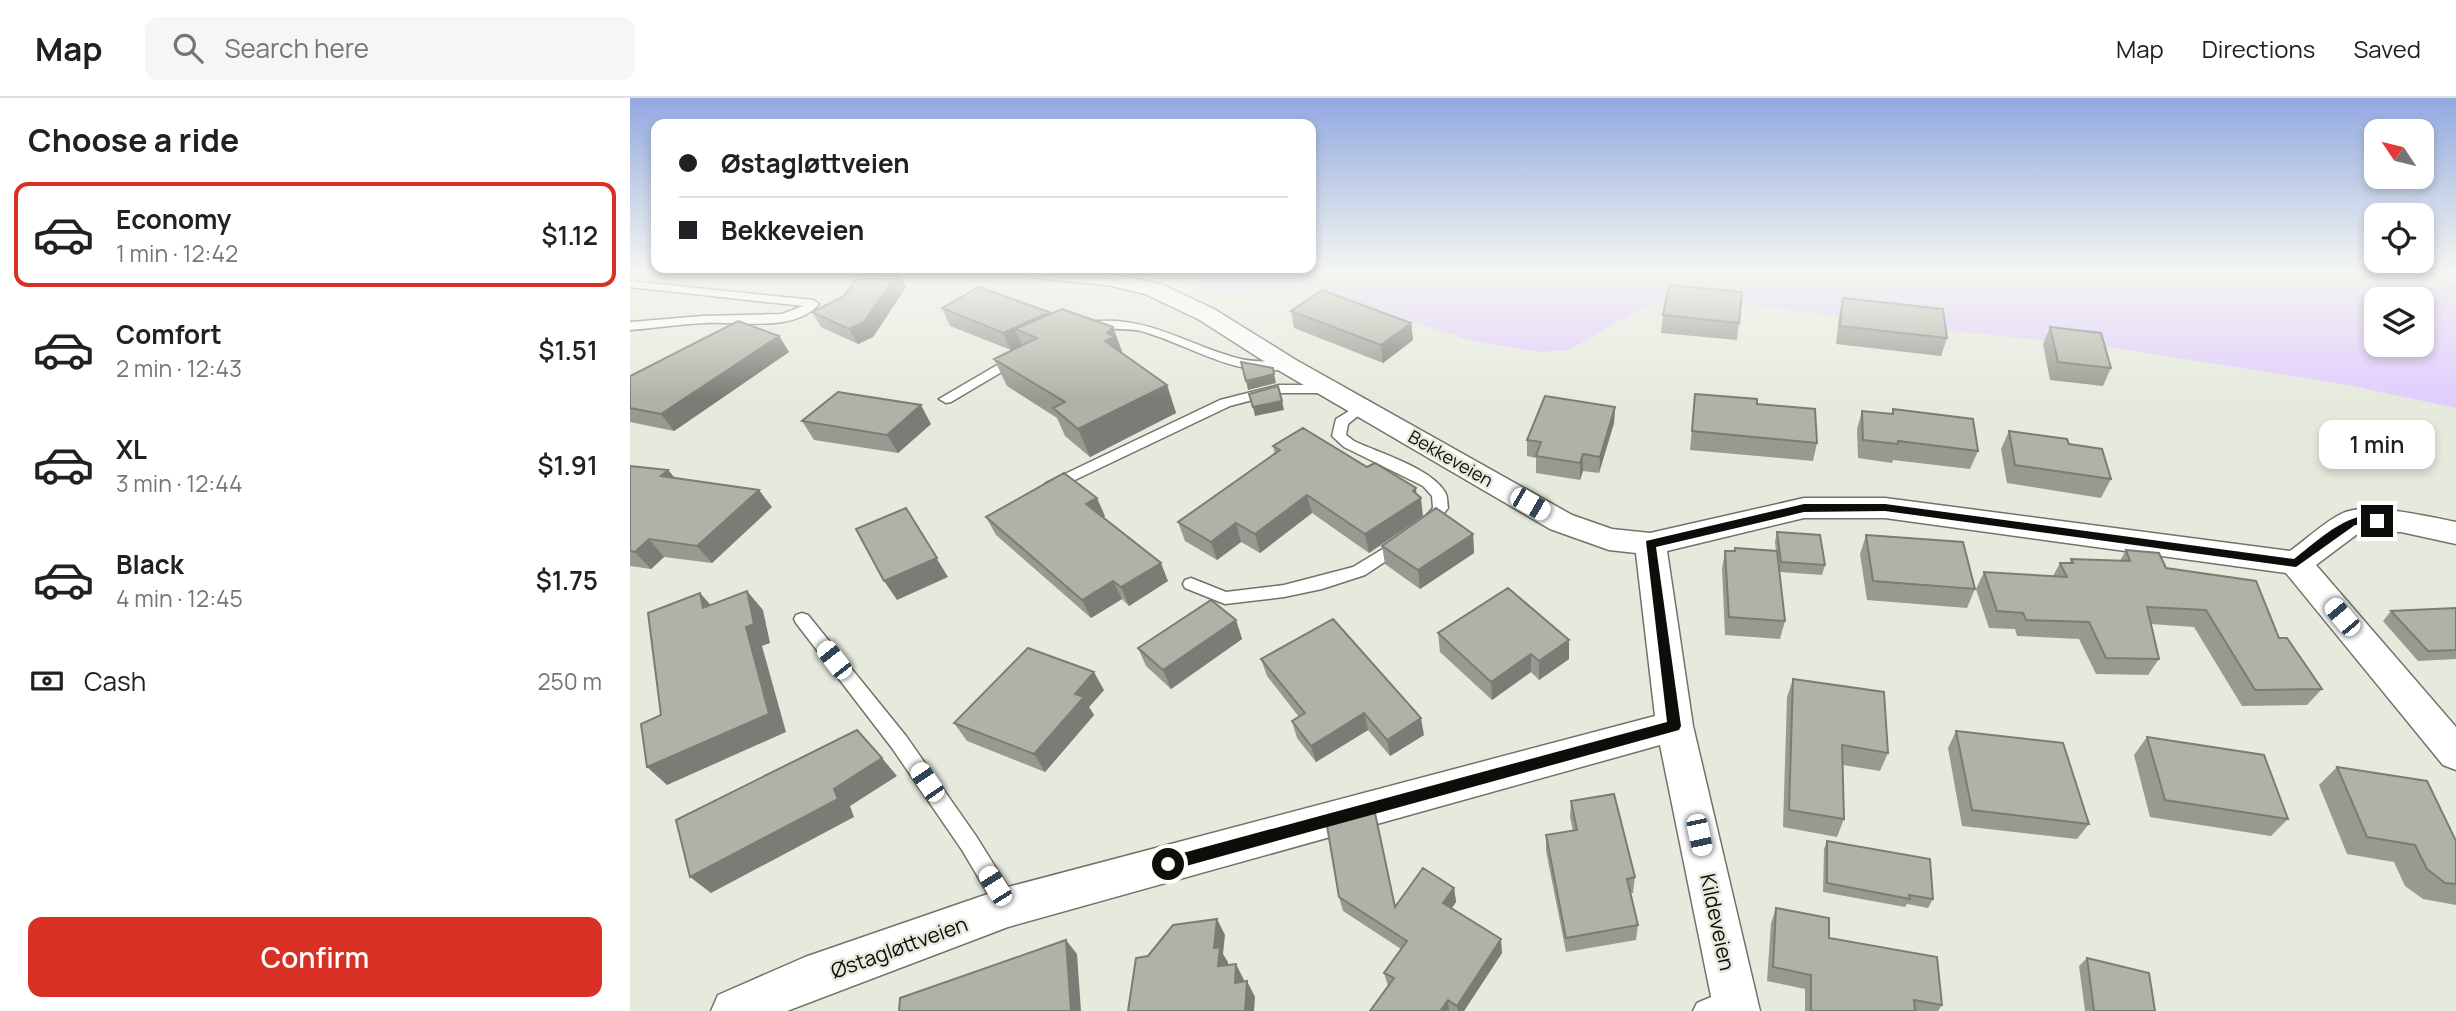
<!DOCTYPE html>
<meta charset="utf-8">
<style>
:root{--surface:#fff;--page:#f6f6f6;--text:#202124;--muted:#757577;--line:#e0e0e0;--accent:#d93025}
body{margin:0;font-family:Manrope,sans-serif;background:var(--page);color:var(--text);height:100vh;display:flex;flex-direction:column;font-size:26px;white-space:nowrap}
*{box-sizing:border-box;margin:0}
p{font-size:23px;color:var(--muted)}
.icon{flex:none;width:38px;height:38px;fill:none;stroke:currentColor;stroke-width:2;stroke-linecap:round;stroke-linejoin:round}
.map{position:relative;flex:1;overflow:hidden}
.drawer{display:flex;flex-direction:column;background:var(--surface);width:630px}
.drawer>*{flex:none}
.guide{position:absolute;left:21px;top:21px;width:665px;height:154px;border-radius:14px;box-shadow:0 4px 10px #0003;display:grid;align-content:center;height:154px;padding:0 28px;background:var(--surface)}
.needle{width:46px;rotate:305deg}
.buttons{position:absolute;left:1734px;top:21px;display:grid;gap:14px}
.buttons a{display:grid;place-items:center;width:70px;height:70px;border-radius:14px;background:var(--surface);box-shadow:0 4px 10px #0003;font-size:35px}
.end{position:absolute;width:32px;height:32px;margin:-16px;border:9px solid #0d0e0a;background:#fff;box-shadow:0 0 0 4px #fff}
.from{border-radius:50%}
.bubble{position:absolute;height:49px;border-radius:14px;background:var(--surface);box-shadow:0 4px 10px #0003;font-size:23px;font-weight:600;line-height:49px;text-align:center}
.car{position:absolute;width:21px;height:42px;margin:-21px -10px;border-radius:9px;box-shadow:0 0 5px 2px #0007;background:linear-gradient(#fff 24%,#345 0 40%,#fff 0 76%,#345 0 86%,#fff 0)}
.guide b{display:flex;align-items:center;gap:24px;height:66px;font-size:26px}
.guide b+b{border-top:2px solid var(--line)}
.guide i{width:18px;height:18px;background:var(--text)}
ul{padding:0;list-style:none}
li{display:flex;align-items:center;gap:21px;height:105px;margin:0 14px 10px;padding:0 14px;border:4px solid transparent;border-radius:14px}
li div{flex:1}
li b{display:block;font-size:26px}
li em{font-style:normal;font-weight:600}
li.selected{border-color:var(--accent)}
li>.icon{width:63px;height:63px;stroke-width:1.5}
h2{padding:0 28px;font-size:32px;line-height:84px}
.pay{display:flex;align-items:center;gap:18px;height:77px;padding:0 28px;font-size:26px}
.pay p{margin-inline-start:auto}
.button{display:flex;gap:14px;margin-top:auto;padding:14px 28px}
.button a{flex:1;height:80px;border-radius:14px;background:var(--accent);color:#fff;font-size:28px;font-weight:600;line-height:80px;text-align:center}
header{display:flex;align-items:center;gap:42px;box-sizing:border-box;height:98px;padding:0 35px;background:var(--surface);border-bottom:2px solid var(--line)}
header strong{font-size:33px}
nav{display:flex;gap:38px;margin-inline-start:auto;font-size:24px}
.search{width:490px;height:63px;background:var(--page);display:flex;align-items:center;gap:18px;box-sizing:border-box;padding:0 24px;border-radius:14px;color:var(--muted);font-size:26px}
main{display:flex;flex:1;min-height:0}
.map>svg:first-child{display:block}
.green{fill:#e1cdfe;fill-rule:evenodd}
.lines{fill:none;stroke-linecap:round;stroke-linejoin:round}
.service-casing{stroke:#707368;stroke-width:3}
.minor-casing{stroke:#707368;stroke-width:3}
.service{fill:#fff;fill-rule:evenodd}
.minor{fill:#fff;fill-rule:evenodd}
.wall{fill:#969a90}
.shaded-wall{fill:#7a7d75}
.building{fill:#afb3a7;stroke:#7a7d75;stroke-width:2}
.route{fill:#0d0e0a}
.labels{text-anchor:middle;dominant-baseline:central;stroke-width:5;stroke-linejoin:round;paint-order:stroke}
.street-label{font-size:18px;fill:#0d0e0a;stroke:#e6eadd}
.near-street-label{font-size:21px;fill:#0d0e0a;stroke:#e6eadd}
</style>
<header>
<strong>Map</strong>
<div class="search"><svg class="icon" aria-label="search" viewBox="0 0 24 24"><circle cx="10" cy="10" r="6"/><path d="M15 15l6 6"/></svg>Search here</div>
<nav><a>Map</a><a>Directions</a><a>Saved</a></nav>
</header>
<main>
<section class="drawer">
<h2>Choose a ride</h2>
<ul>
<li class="selected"><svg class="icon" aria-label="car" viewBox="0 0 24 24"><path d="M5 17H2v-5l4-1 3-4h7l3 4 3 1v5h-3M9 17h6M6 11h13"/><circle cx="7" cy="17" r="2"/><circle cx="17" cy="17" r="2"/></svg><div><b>Economy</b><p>1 min · 12:42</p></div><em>$1.12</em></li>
<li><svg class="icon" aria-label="car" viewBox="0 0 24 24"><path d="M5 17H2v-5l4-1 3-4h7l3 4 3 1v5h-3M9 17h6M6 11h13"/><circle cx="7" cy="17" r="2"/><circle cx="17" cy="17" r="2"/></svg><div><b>Comfort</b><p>2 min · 12:43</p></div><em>$1.51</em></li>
<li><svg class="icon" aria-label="car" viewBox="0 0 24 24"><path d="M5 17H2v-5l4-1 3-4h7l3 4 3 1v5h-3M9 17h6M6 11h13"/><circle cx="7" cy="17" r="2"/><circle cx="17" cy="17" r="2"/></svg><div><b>XL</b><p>3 min · 12:44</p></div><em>$1.91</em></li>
<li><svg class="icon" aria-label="car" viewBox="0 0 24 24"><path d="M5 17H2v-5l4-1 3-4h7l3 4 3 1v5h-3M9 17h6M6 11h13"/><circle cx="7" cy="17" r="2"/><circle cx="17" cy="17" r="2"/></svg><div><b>Black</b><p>4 min · 12:45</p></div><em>$1.75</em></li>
</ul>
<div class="pay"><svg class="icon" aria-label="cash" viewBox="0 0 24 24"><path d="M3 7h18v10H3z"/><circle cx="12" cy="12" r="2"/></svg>Cash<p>250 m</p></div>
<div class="button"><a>Confirm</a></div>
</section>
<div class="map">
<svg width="1826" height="913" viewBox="0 0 1826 913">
<rect width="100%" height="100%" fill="#e6eadd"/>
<path class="green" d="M 486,173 L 1810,173 L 1826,189 L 1826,310 L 1718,287 L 1481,249 L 1305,231 L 1062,199 L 1030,203 L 1010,212 L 938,252 L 909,254 L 839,242 L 702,197 L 675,191 L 602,196 ZM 1746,201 L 1792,201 L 1792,247 L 1746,247 Z"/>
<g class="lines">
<defs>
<path id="service" d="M 0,183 L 183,202 L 189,206 C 164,235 109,223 75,225 C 50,226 25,230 0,232 L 0,224 L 73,218 L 152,216 L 173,208 L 0,189 Z
M 470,223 C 522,220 562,249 611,261 C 624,265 658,262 663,267 L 662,270 C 608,282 561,247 511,233 C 496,229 455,233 448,228 L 454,224 Z
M 386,256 L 390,257 L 390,263 L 321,304 L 316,305 L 309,301 Z
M 649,287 L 699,287 L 706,291 L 699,295 L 649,295 L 600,308 L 426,391 L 421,393 L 414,388 L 416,385 L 590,302 Z
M 732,305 L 739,309 L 718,326 L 716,337 L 724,343 C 749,355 801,370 815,394 C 818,399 817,405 818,410 L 802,430 L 792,430 L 789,426 L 803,410 L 802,398 L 793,388 L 714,349 L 702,338 L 706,321 Z
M 771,440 L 779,445 L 777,449 L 735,477 L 692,491 L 654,499 L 595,506 L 555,490 L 553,486 L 555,482 L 561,480 L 596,494 L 654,487 L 723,469 Z
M 172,515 L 178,517 L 276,638 L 346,738 L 386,802 L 389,809 L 386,816 L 378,819 L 370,816 L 332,752 L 262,650 L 166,525 L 164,521 L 166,517 Z
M 1102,890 L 1110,893 L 1113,901 L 1110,909 L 1101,913 L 1063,913 L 1067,905 Z"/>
<path id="minor" d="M 397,173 L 467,173 L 531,186 L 584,211 L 666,262 L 942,417 L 982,431 L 1020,435 L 1174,400 L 1255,400 L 1660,453 C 1677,441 1695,423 1713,415 C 1739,404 1799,419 1826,424 L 1826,446 L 1771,434 L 1730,434 L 1686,467 L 1826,629 L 1826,672 L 1813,667 L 1656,475 L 1255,420 L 1174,420 L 1037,453 L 1063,628 L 1130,913 L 1084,913 L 1030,647 L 378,829 L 157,913 L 81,913 L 88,897 L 175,859 L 378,789 L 1025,618 L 1006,455 L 979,452 L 920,431 L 648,272 L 568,221 L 515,196 L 482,188 L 408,180 L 400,178 Z"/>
</defs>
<use href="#service" class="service-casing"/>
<use href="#minor" class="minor-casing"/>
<use href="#service" class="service"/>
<use href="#minor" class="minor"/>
</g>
<path class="wall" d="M 1816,173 L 1826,173 L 1826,180 Z
M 276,189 L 243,239 L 228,246 L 191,229 L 182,214 Z
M 1213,200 L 1317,240 L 1311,258 L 1206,246 L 1209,218 Z
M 312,210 L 420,216 L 483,229 L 492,255 L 537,287 L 546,315 L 460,359 L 435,338 L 427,320 L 377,288 L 364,261 L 381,252 L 320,228 Z
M 661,213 L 781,225 L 783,242 L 753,265 L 664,230 Z
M 1033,217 L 1109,225 L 1107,242 L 1031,235 Z
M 1420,229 L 1481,270 L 1473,288 L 1420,282 L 1413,246 Z
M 149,238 L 159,254 L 44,333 L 0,324 L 0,278 Z
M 1065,296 L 1127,306 L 1187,345 L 1183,363 L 1060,352 Z
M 985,309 L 984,325 L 969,375 L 953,373 L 950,382 L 906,375 L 906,360 L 897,358 L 897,342 Z
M 1263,311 L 1348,353 L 1340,371 L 1263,362 L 1262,365 L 1228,360 L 1227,331 L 1232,313 L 1261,316 Z
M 172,323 L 301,326 L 268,355 L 184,342 Z
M 1379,333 L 1439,346 L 1481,381 L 1471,400 L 1377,385 L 1371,351 Z
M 643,348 L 737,369 L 786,396 L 793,418 L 739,455 L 682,415 L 630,455 L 611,444 L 587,462 L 555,443 L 548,424 L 645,356 Z
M 0,368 L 38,372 L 45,380 L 142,409 L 82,465 L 34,459 L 21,471 L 0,468 Z
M 475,418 L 473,420 L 538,483 L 499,508 L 492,501 L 461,520 L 366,437 L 356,419 Z
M 1147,434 L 1195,467 L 1192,477 L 1150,474 L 1155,523 L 1150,541 L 1095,537 L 1092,471 L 1095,453 L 1104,453 L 1105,450 L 1146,453 L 1145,444 Z
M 843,436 L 844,455 L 790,491 L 755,466 L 752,448 Z
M 1236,437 L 1345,491 L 1337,510 L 1237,502 L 1230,456 Z
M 1496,452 L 1536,470 L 1649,540 L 1692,591 L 1677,607 L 1612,608 L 1564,529 L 1521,526 L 1529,561 L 1518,577 L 1466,576 L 1449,541 L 1387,538 L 1385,531 L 1359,530 L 1346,491 L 1354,474 L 1423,478 L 1430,465 L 1440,465 L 1441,461 L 1490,463 Z
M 1826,510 L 1826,561 L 1788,563 L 1753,523 L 1761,513 Z
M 606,522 L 612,541 L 541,591 L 516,568 L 508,550 Z
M 808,535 L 939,542 L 939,561 L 909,582 L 901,574 L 862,602 L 810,554 Z
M 631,561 L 794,637 L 760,658 L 738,632 L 686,664 L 667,640 L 662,623 L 669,619 L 637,578 Z
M 1163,581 L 1258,655 L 1250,673 L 1213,667 L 1214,721 L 1207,739 L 1153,729 L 1157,599 Z
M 474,592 L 459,609 L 464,617 L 415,674 L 337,643 L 324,625 Z
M 1326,633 L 1459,726 L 1447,741 L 1332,728 L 1318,650 Z
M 1517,639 L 1658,721 L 1641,738 L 1520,719 L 1504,657 Z
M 1707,669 L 1826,743 L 1826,807 L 1793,801 L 1775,788 L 1764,764 L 1717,756 L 1689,687 Z
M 941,703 L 1005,779 L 1003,795 L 1000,795 L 1008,827 L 1006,842 L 936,854 L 916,753 L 916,737 L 943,733 L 940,719 Z
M 1197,743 L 1303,801 L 1298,810 L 1277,806 L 1275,809 L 1193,794 L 1194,751 Z
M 824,790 L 826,804 L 822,810 L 872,855 L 834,913 L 740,913 L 758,888 L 754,875 L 771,851 L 713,813 L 709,799 L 765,808 Z
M 1146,810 L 1199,840 L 1312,907 L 1308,913 L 1175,913 L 1175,891 L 1137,883 L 1141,825 Z
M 1457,860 L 1525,913 L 1455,913 L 1449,868 Z"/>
<path class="shaded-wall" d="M 268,174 L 276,189 L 243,239 L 228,246 L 219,231 Z
M 419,214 L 426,231 L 385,231 L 392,247 L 381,253 L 373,235 Z
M 781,225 L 783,242 L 753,265 L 751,247 Z
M 483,229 L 493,256 L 475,243 L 477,235 Z
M 149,238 L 159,254 L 44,333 L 31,316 Z
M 644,276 L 646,285 L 618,292 L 616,283 Z
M 537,287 L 546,315 L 460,359 L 448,331 Z
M 652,303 L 654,312 L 625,318 L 623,309 Z
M 291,307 L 301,326 L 268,355 L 257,337 Z
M 985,309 L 984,325 L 969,375 L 970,359 Z
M 953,356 L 953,373 L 950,382 L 950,365 Z
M 38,372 L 52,389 L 31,378 Z
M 786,390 L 787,402 L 791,400 L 793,418 L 739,455 L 735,436 Z
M 129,392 L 142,409 L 82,465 L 67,448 Z
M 677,397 L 682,415 L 630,455 L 625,436 Z
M 467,400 L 475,418 L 464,425 L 456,406 Z
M 276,410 L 318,479 L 267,502 L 254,483 Z
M 606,425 L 611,444 L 587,462 L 581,444 Z
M 843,436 L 844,455 L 790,491 L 788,472 Z
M 19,441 L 34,459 L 21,471 L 5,454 Z
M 531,465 L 538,483 L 499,508 L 491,489 Z
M 483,483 L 492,501 L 461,520 L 452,502 Z
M 117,493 L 133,512 L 140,545 L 132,548 L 156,634 L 37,687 L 17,669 L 116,529 Z
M 70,495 L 87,514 L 73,510 Z
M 606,522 L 612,541 L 541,591 L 533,572 Z
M 939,542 L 939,561 L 909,582 L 909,563 Z
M 901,556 L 901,574 L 862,602 L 861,584 Z
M 464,574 L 474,592 L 459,609 L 464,617 L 415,674 L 404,656 L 445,596 Z
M 734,615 L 738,632 L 686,664 L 681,648 Z
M 791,620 L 794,637 L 760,658 L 757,642 Z
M 252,660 L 267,678 L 220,708 L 224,719 L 81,795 L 60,779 Z
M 824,790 L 826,804 L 815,819 L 813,805 Z
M 587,821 L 595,837 L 593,856 L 598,864 L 597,884 L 588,868 L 584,850 Z
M 871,841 L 872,855 L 834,913 L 828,913 L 827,908 Z
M 436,842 L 447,856 L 451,913 L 441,913 Z
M 606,866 L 614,882 L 613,900 L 605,885 Z
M 617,883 L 625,899 L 624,913 L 615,913 Z
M 818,902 L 819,913 L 810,913 Z"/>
<path class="building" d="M 268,174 L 234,224 L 219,231 L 182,214 L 213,199 L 230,176 Z
M 1039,187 L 1112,194 L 1109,225 L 1033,217 Z
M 349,189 L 419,214 L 373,235 L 312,210 Z
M 692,192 L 781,225 L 751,247 L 661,213 Z
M 1213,200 L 1313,211 L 1317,240 L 1210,228 Z
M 432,211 L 483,229 L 477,235 L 484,238 L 475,243 L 537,287 L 448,331 L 423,310 L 435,304 L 364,261 L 407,240 L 385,231 Z
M 108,223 L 149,238 L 31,316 L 0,310 L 0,278 Z
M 1420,229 L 1471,235 L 1481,270 L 1428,264 Z
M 611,264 L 643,270 L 644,276 L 616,283 Z
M 648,288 L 652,303 L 623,309 L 619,296 Z
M 208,294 L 291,307 L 257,337 L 172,323 Z
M 1065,296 L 1127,301 L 1127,306 L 1185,311 L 1187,345 L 1062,333 Z
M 915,298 L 985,309 L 970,359 L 953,356 L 950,365 L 906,358 L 911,344 L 897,342 Z
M 1263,311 L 1343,321 L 1348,353 L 1268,343 L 1268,346 L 1233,342 L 1232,313 L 1263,316 Z
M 673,330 L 737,369 L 745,365 L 786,390 L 783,393 L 791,400 L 735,436 L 677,397 L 625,436 L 606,425 L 581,444 L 548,424 L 650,352 L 643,348 Z
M 1379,333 L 1437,341 L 1439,346 L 1472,351 L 1481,381 L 1385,367 Z
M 0,368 L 38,372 L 31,378 L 129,392 L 67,448 L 19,441 L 5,454 L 0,453 Z
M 434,375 L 467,400 L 456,406 L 531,465 L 491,489 L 483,483 L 452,502 L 356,419 Z
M 276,410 L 307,460 L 254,483 L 226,431 Z
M 806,410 L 843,436 L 788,472 L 752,448 Z
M 1147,434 L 1190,437 L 1195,467 L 1151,464 Z
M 1236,437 L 1333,444 L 1345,491 L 1243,483 Z
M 1105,450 L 1147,453 L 1155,523 L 1099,519 L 1095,453 L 1105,453 Z
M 1496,452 L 1529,455 L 1536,470 L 1626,483 L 1649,540 L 1657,540 L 1692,591 L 1625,592 L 1576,512 L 1517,509 L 1529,561 L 1476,560 L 1459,524 L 1396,522 L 1393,515 L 1367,513 L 1354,474 L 1437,479 L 1430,465 L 1443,465 L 1441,461 L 1500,463 Z
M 878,490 L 939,542 L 909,563 L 901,556 L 861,584 L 808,535 Z
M 117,493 L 124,526 L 116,529 L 139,616 L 17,669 L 11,626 L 31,617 L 18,515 L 70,495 L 73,510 Z
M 581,502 L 606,522 L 533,572 L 508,550 Z
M 1826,510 L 1826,552 L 1798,553 L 1761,513 Z
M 703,521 L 791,620 L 757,642 L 734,615 L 681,648 L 662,623 L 675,615 L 631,561 Z
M 398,550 L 464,574 L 445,596 L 454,599 L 404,656 L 324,625 Z
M 1163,581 L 1254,594 L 1258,655 L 1212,647 L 1214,721 L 1159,712 Z
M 227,632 L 252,660 L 204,691 L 208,701 L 60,779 L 46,722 Z
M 1326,633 L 1433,645 L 1459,726 L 1342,712 Z
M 1517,639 L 1634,657 L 1658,721 L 1535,702 Z
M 1707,669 L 1797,683 L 1826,743 L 1826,786 L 1815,785 L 1797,771 L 1785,747 L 1737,739 Z
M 984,696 L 1005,779 L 997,781 L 1008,827 L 936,840 L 916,737 L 947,732 L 941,703 Z
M 745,715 L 765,809 L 793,770 L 824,790 L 813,805 L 871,841 L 827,908 L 818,902 L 810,913 L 740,913 L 764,880 L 754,875 L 777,843 L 709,799 L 697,728 Z
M 1197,743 L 1300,761 L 1303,801 L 1279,797 L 1280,801 L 1197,785 Z
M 1146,810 L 1199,820 L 1199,840 L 1307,859 L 1312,907 L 1284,902 L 1285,913 L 1181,913 L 1181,877 L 1143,869 Z
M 587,821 L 584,850 L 590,849 L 588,868 L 606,866 L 605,885 L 617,883 L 615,913 L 498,913 L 506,860 L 518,858 L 543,827 Z
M 436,842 L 441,913 L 269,913 L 270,900 Z
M 1457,860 L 1519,875 L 1525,913 L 1464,913 Z"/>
<linearGradient id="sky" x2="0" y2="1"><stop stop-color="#92a9e0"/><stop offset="0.58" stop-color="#f4f6f0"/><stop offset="1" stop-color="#f4f6f0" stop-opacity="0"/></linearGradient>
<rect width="1826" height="300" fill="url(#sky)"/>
<path class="route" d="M 1174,406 L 1255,406 L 1664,461 C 1684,446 1728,403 1753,423 L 1747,427 L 1725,427 L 1666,469 L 1255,413 L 1174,414 L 1026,449 L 1051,628 L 1049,632 L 538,773 L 533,771 L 530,766 L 533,761 L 538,759 L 1037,624 L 1016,443 Z"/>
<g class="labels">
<g class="street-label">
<text transform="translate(821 360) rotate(30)">Bekkeveien</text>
</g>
<g class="near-street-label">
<text transform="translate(1088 824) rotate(78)">Kildeveien</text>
<text transform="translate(269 849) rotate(-20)">Østagløttveien</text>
</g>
</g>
</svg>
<div class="buttons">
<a><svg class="needle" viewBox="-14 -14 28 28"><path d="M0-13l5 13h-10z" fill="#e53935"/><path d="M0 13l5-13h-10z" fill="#757577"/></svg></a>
<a><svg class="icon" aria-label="locate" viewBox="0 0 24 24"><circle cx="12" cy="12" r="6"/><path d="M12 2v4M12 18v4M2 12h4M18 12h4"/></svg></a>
<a><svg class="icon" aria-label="layers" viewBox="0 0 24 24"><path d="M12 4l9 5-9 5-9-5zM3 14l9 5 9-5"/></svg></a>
</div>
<i class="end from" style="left:538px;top:766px"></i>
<i class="end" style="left:1747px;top:423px"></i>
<div class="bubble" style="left:1689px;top:322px;width:116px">1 min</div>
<i class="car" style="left:900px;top:406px;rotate:120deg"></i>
<i class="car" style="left:1712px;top:519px;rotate:320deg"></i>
<i class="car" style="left:204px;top:562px;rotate:322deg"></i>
<i class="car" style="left:297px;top:684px;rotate:326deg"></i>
<i class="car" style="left:1069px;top:737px;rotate:168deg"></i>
<i class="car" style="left:365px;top:788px;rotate:328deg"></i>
<div class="guide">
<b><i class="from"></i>Østagløttveien</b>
<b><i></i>Bekkeveien</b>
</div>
</div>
</main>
